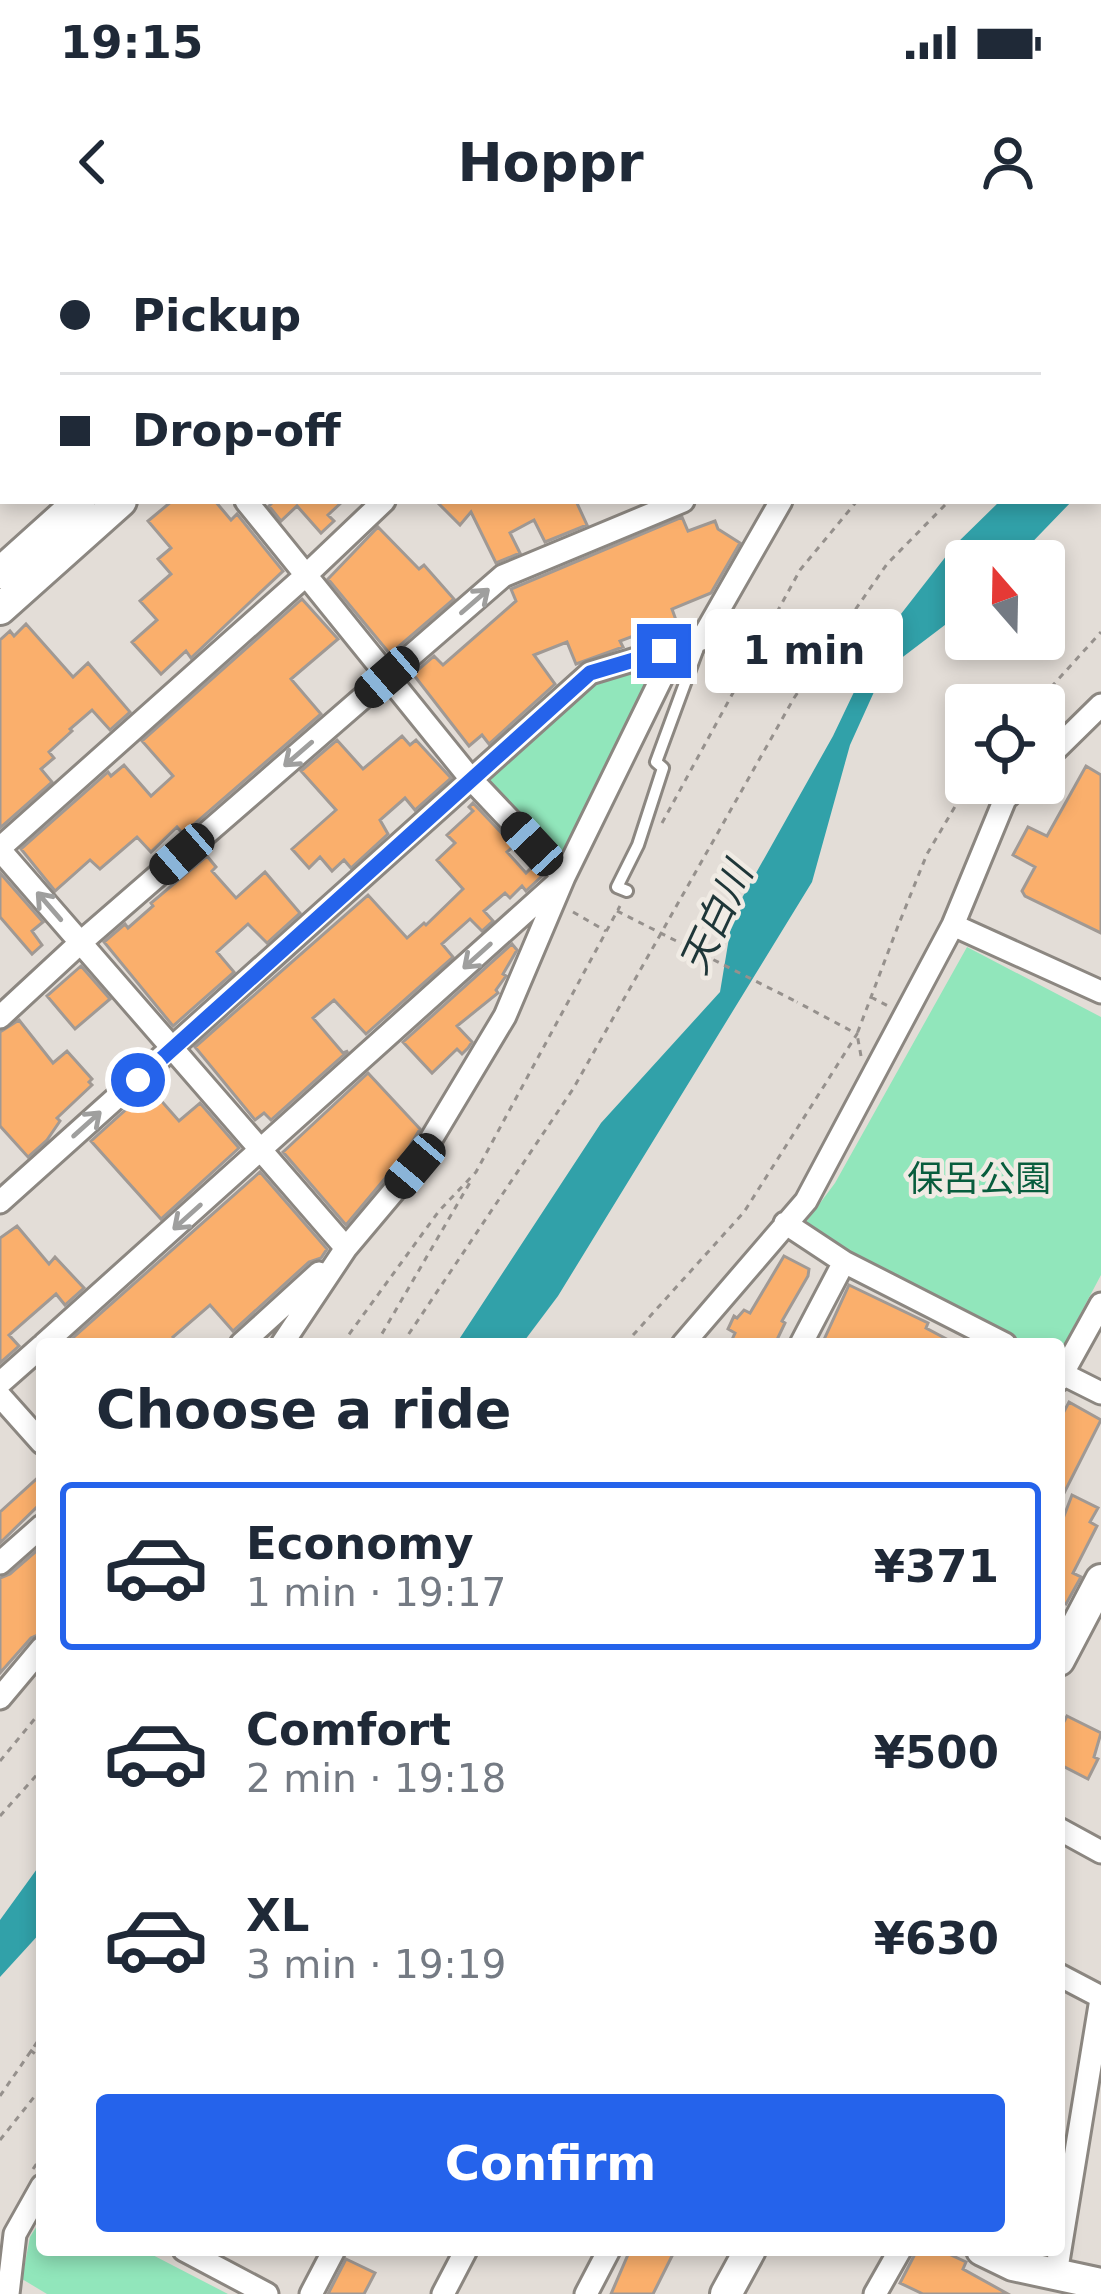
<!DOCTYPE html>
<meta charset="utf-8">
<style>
:root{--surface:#fff;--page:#f2f2f3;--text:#1f2937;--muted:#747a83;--line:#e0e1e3;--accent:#2563eb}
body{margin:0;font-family:"DejaVu Sans","Noto Sans JP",sans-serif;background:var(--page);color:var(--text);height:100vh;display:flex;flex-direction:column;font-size:45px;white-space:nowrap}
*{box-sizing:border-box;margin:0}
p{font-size:39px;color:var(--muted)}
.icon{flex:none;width:66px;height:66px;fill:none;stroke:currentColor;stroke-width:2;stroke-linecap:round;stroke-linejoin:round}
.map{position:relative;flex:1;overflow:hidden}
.details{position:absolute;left:36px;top:1098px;width:1029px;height:918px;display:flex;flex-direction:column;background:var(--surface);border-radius:12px;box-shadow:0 6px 18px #0003}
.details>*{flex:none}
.banner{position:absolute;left:0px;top:0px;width:1101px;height:264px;box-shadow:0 6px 18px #0003;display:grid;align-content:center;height:264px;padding:0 60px;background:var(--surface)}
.needle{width:78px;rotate:340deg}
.fabs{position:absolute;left:945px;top:300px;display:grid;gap:24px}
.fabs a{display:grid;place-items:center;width:120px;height:120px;border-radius:12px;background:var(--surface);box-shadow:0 6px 18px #0003;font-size:60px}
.end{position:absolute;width:54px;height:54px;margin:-27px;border:15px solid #2563eb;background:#fff;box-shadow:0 0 0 6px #fff}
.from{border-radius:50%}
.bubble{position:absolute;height:84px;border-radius:12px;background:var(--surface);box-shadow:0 6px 18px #0003;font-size:39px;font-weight:700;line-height:84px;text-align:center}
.car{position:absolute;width:36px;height:72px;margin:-36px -18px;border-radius:15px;box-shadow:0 0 9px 3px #0007;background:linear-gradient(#222 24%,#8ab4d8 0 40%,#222 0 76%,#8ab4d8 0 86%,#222 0)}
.banner b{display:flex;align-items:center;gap:42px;height:114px;font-size:45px}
.banner b+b{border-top:3px solid var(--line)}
.banner i{width:30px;height:30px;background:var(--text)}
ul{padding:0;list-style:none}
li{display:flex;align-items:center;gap:36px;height:168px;margin:0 24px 18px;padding:0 36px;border:6px solid transparent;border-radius:12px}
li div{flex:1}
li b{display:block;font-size:45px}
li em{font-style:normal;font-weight:700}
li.current{border-color:var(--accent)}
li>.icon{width:108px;height:108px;stroke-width:1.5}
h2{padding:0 60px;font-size:54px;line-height:144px}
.action{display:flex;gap:24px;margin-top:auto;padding:24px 60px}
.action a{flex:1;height:138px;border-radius:12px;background:var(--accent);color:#fff;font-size:48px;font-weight:700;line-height:138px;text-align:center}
.status{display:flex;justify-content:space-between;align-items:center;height:84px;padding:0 60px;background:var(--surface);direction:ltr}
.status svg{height:33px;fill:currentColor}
header{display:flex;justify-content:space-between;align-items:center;height:156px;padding:0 60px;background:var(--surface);font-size:54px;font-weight:700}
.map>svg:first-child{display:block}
.green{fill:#91e6bb}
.water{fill:#31a1a9}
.building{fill:#faaf6c;stroke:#a09994;stroke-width:3}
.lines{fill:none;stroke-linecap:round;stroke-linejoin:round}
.lane-casing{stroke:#8c8781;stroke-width:16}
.street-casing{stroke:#8c8781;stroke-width:27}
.secondary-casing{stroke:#8c8781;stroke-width:36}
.path{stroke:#96918d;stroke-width:3;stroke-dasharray:6 6;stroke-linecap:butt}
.lane{stroke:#fff;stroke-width:10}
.street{stroke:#fff;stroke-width:21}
.secondary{stroke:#fff;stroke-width:30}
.path-bridge{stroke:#96918d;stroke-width:3;stroke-dasharray:6 6;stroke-linecap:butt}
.oneway{stroke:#9f9f9e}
.route{stroke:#2563eb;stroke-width:15}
.labels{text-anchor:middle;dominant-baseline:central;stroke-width:9;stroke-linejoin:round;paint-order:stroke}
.park-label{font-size:36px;fill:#085d3d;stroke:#f0ebe4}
.water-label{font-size:39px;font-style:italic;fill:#1e3638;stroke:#f0ebe4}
</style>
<div class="status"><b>19:15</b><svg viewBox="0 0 49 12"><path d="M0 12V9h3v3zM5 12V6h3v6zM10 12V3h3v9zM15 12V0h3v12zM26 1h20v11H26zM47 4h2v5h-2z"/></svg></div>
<header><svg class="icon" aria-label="back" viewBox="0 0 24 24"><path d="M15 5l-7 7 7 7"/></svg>Hoppr<svg class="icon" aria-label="person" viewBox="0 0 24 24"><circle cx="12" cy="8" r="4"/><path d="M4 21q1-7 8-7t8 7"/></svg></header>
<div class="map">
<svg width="1101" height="2054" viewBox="0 0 1101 2054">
<rect width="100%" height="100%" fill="#e3ddd7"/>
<path class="green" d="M 641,429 L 651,441 L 560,621 L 484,540 L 591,447 Z
M 967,707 L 1101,777 L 1101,1035 L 1059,1114 L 1059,1104 L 1020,1104 L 803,986 L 835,943 Z
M 42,1978 L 42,2010 L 143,2010 L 228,2054 L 47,2054 L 22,2039 L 30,1997 Z"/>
<path class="water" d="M 1000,261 L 1072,261 L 1014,321 L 966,321 L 966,369 L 883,432 L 850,505 L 812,642 L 558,1056 L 522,1104 L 456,1104 L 601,883 L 720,752 L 733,674 L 833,496 L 876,406 L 954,306 Z
M 42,1622 L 42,1691 L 0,1737 L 0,1680 Z"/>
<path class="building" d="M 172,261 L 215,261 L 231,280 L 237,274 L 283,331 L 191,418 L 186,411 L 161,434 L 132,402 L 157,380 L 140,361 L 171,334 L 158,319 L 171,308 L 148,281 Z
M 274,261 L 343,261 L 328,275 L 334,281 L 321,293 L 297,266 L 281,281 L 269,266 Z
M 436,261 L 576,261 L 587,285 L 545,302 L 534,280 L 510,293 L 520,313 L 496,323 L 471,272 L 460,285 Z
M 682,277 L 688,291 L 715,281 L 718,289 L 740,303 L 711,353 L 672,369 L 676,380 L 620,401 L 623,407 L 576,424 L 567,402 L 534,415 L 555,444 L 489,504 L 482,495 L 469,506 L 413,434 L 434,416 L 443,425 L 516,361 L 511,349 Z
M 378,287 L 419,329 L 424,325 L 454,359 L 390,414 L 328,339 Z
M 302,359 L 338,399 L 291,439 L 321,474 L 183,594 L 177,587 L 151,612 L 137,597 L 100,629 L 90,620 L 55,651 L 21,609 L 108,532 L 111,536 L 124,525 L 151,556 L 173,536 L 142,501 Z
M 26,384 L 73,437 L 88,423 L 130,472 L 110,490 L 92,470 L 70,489 L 72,491 L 49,512 L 54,518 L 41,529 L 52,542 L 0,588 L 0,400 L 10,391 L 14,396 Z
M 402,496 L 410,505 L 416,500 L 451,538 L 415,570 L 405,558 L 380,580 L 388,594 L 351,628 L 344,620 L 332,631 L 320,617 L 309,628 L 292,609 L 336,570 L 301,531 L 337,500 L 363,529 Z
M 1086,526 L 1101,535 L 1101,693 L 1025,656 L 1022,651 L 1035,627 L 1013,615 L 1028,587 L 1047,596 Z
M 473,563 L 514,606 L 507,612 L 526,633 L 533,626 L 542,636 L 526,651 L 522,646 L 510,658 L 505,653 L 484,671 L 493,681 L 482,691 L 470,679 L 442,704 L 453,717 L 366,794 L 334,760 L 313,778 L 343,813 L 348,811 L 271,880 L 264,873 L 255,880 L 195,807 L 368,655 L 407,698 L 424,683 L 426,685 L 463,649 L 437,620 L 455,603 L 447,595 L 473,571 L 469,567 Z
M 207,616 L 216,627 L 212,631 L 236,658 L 265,632 L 300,673 L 267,703 L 248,684 L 217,712 L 234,732 L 173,786 L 104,702 L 125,684 L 128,688 L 153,666 L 151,663 Z
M 0,633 L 43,682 L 32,691 L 42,705 L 32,714 L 0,677 Z
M 512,704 L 517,710 L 503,734 L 506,736 L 496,750 L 498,753 L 457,786 L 472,802 L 468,808 L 462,814 L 457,809 L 432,833 L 403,802 Z
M 81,726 L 110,759 L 75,789 L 47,756 Z
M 19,780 L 53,823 L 67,811 L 92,839 L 89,842 L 92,845 L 57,878 L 60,881 L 47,900 L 28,917 L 0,886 L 0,792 Z
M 368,833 L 420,889 L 403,917 L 346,985 L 283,912 Z
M 150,848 L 179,881 L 200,863 L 239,908 L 161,979 L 91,901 Z
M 260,932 L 327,1009 L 321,1018 L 309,1022 L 233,1091 L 210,1065 L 173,1097 L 178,1104 L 66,1104 Z
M 17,986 L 49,1024 L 55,1017 L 84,1048 L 65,1065 L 56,1054 L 9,1095 L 19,1106 L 0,1123 L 0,998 Z
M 784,1016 L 809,1029 L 808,1036 L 782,1081 L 785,1083 L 775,1104 L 730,1104 L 735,1093 L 728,1089 L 734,1076 L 737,1078 L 744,1070 L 750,1073 Z
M 849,1045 L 928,1083 L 926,1088 L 956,1104 L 822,1104 Z
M 1069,1162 L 1101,1180 L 1059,1263 L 1059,1181 Z
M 42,1234 L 42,1262 L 0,1303 L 0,1272 Z
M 1072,1255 L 1098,1268 L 1090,1282 L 1097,1286 L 1073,1333 L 1081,1337 L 1066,1364 L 1059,1360 L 1059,1289 Z
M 42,1306 L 42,1393 L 31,1398 L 0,1433 L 0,1338 L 10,1334 Z
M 1067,1476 L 1101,1493 L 1094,1517 L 1098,1519 L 1088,1539 L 1059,1524 L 1059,1491 Z
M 630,2010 L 675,2010 L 653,2054 L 611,2054 Z
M 917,2010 L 940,2010 L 966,2022 L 963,2029 L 1008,2054 L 923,2054 L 900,2043 Z
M 346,2019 L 375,2033 L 364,2054 L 328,2054 Z"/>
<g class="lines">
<defs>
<path id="lane" d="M 627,651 L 617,647 L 638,605 L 663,528 L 656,522 L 698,408"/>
<path id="street" d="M 40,0 L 42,3
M 674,0 L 676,3
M 851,0 L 852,3
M 151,3 L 155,0
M 624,3 L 629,0
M 952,3 L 960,0
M 1002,3 L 1005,0
M 0,139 L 3,136
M 1044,521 L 1101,465
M 0,608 L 304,337 L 384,261
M 0,610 L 346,1008
M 953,685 L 1101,752
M 0,777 L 80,703 L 503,336 L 683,261
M 0,962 L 590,433 L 702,399 L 781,261
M 785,983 L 844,1022
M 44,1104 L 564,637 L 470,538 L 246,261
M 241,1104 L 319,1033
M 282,1104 L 346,1008 L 415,926 L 505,776 L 564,637 L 666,429 L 692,408
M 683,1104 L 806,961 L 953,685 L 1005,559 L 1022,543
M 801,1104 L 844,1022 L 1005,1104
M 1059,1132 L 1101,1153
M 1059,1140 L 1101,1064
M 0,1143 L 42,1106
M 0,1156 L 42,1203
M 0,1323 L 42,1286
M 0,1458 L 42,1408
M 1059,1589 L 1101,1612
M 1059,1735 L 1101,1757
M 184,2010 L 267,2054
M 1056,2034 L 1101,1759
M 8,2054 L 15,1994 L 42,1946
M 311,2054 L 334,2010
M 443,2054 L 466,2010
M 586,2054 L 609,2010
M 875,2054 L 900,2010"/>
<path id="secondary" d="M 375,3 L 379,0
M 413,3 L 416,0
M 0,333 L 80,261
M 0,369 L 121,261
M 1059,1420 L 1101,1340
M 982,2010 L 1013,2025 L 1101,2044
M 726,2054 L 750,2010"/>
</defs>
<use href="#lane" class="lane-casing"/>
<use href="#street" class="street-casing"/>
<use href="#secondary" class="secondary-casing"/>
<path class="path" d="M 1098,27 L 1101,25
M 1098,111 L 1101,108
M 1035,465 L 1101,392
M 662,583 L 800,330 L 857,261
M 573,672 L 606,691
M 871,757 L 888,766
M 861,816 L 857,794 L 898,686 L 927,614 L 969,543
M 342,1104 L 439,971 L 476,932 L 620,666
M 376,1104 L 472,939
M 402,1104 L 573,849 L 794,458 L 887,324 L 949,261
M 625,1104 L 744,972 L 857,794 L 797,762
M 0,1521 L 42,1470
M 0,1576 L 42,1529
M 30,1810 L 42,1819
M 0,1856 L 42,1795
M 0,1900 L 42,1847
M 33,1929 L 42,1916"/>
<use href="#lane" class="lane"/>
<use href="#street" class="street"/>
<use href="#secondary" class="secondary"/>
<path class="path-bridge" d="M 617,671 L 797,762"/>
</g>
<defs><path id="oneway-shaft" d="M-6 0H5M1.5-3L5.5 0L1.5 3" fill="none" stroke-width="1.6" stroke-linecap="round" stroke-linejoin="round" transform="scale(3)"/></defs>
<g class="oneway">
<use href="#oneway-shaft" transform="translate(475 361) rotate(-41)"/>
<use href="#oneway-shaft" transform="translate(298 514) rotate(139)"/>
<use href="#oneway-shaft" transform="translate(49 666) rotate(-131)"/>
<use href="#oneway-shaft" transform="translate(477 716) rotate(138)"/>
<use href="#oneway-shaft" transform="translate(87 884) rotate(-42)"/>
<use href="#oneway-shaft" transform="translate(187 977) rotate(138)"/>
</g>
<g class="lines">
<path class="route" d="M 138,840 L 590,433 L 664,411"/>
</g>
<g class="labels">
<g class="park-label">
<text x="979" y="938">保呂公園</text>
</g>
<g class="water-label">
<text transform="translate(716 678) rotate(-65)">天白川</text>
</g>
</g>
</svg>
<div class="fabs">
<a><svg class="needle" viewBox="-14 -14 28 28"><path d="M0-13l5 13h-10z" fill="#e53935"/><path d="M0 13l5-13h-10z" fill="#747a83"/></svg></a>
<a><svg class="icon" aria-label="locate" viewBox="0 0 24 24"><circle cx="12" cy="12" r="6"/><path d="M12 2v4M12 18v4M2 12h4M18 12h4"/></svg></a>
</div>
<i class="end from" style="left:138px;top:840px"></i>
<i class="end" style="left:664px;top:411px"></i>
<div class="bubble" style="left:705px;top:369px;width:198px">1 min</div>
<i class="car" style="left:387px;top:437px;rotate:229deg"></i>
<i class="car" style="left:532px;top:604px;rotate:317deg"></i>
<i class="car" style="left:182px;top:614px;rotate:229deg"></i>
<i class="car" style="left:415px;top:926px;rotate:220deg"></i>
<div class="banner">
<b><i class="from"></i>Pickup</b>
<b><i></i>Drop-off</b>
</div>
<section class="details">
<h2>Choose a ride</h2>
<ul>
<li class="current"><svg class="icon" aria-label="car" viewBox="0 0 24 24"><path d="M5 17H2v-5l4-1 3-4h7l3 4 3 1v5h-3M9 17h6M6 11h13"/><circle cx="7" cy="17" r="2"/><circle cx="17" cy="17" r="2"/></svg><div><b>Economy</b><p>1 min · 19:17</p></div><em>¥371</em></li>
<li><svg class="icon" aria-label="car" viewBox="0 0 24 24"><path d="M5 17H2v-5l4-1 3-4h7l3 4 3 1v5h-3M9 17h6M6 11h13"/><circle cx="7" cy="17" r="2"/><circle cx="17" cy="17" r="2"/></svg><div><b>Comfort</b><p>2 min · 19:18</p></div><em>¥500</em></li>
<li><svg class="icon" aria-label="car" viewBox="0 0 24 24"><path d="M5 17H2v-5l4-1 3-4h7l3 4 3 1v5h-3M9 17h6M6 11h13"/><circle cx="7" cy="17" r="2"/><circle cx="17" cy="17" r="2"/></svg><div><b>XL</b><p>3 min · 19:19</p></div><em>¥630</em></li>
</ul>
<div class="action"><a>Confirm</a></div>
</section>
</div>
